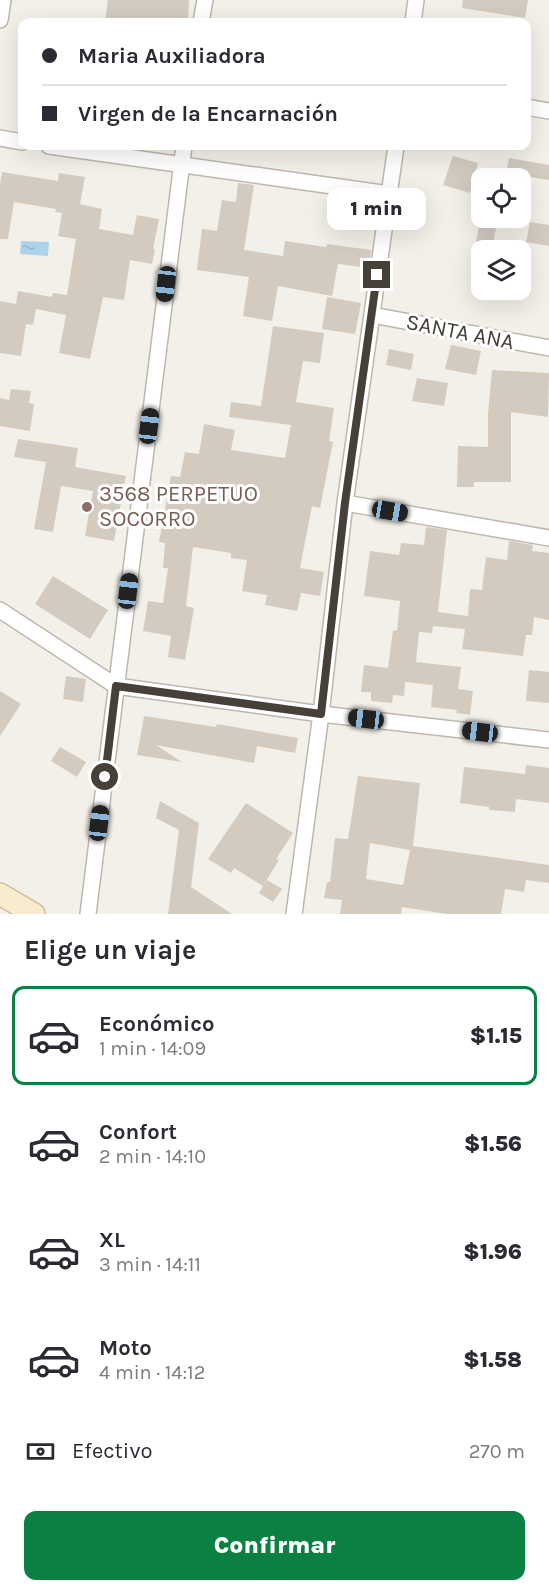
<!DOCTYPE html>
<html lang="es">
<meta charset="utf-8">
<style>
:root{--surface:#fff;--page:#f2f2f3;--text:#2b2b33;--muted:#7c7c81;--line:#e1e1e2;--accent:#0b8043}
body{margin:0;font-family:Karla,sans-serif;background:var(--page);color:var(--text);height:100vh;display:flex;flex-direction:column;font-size:22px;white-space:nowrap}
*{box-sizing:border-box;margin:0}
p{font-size:20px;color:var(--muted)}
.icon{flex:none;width:33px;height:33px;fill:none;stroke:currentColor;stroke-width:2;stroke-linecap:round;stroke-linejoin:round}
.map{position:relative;height:914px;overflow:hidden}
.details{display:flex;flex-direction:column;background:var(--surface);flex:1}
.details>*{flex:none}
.guide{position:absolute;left:18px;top:18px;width:513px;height:132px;border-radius:12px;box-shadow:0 6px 24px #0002;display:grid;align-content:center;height:132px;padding:0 24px;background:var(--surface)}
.tools{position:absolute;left:471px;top:168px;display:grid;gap:12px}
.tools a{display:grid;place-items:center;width:60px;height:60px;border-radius:12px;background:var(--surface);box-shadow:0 6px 24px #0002;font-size:30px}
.end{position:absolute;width:27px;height:27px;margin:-14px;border:8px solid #464038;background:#fff;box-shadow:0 0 0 3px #fff}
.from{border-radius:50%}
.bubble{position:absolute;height:42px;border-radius:12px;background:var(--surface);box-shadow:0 6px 24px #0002;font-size:20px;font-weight:800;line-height:42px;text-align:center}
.car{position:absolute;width:18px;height:36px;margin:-18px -9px;border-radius:8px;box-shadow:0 0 4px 2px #0007;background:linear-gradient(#222 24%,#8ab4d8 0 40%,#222 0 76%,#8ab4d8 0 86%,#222 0)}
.guide b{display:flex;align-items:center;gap:21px;height:57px;font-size:22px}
.guide b+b{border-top:2px solid var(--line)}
.guide i{width:15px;height:15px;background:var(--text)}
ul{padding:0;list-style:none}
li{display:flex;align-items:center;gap:18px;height:99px;margin:0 12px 9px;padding:0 12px;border:3px solid transparent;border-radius:12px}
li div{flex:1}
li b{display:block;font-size:22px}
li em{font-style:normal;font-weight:800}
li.active{border-color:var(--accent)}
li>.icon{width:54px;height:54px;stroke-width:1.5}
h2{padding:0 24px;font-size:27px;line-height:72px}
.pay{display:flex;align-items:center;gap:15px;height:66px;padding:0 24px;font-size:22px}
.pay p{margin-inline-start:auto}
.action{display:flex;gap:12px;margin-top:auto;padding:12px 24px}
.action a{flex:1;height:69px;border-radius:12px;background:var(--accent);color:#fff;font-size:24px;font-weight:800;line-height:69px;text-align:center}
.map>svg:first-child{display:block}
.water{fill:url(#water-ripples)}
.building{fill:#d3cbc0;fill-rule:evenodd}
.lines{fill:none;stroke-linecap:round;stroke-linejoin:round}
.minor-casing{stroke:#beb7ad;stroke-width:18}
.secondary-casing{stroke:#cebf9d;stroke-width:24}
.minor{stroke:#fff;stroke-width:15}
.secondary{stroke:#f9eccd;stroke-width:21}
.route{stroke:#464038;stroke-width:8}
.education-dot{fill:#8d6e63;stroke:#fff;stroke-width:2}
.labels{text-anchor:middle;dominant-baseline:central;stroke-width:6;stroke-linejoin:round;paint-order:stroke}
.street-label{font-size:22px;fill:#464038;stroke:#fff}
.education-label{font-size:22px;fill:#785e54;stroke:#fff;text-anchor:start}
</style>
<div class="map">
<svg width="549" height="914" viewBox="0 0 549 914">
<defs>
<pattern id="water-ripples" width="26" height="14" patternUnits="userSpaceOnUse" patternTransform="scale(1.5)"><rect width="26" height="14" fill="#acd3e9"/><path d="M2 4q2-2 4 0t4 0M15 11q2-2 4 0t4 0" fill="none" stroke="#95b6c9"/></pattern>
</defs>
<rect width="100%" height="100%" fill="#f3f0e9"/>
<path class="water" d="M 21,241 L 49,242 L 48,256 L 20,254 Z"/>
<path class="building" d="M 108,0 L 189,0 L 188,22 L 105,22 Z
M 463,0 L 528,0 L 525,18 L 462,8 Z
M 453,156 L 478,163 L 470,193 L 443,185 Z
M 509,158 L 549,165 L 549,180 L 529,177 L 528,178 L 505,178 Z
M 2,172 L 58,181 L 59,173 L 85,177 L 80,204 L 102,209 L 99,229 L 133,235 L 137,215 L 159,219 L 153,249 L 155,249 L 152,264 L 130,260 L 124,300 L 103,297 L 90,359 L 59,353 L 66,315 L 36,309 L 33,325 L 26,324 L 21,356 L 0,353 L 0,301 L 16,304 L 18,291 L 52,297 L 53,293 L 67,295 L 76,239 L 58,236 L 62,213 L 55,212 L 56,209 L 14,202 L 8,239 L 0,239 L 0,185 Z
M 238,183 L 254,185 L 244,250 L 283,256 L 285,241 L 326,247 L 327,244 L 371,250 L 369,268 L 338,264 L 332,296 L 278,286 L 272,321 L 243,316 L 249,277 L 197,270 L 202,229 L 217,231 L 222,200 L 236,202 Z
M 480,219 L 497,222 L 492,250 L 475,249 Z
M 530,222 L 549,225 L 549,246 L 526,242 Z
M 327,297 L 361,303 L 355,334 L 322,329 Z
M 273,326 L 324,333 L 320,363 L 303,361 L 296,402 L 334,408 L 329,441 L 333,442 L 320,508 L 312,506 L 300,568 L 324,572 L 320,596 L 301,593 L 297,611 L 265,605 L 267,595 L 242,591 L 247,560 L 231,558 L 231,553 L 193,547 L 186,606 L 194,608 L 185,660 L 168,657 L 171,636 L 143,631 L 148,601 L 163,603 L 168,568 L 163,568 L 165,543 L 159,542 L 171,476 L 180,477 L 185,452 L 199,454 L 204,424 L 235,430 L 231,450 L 285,458 L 291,425 L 229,417 L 231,402 L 261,406 Z
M 451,345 L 481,351 L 476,375 L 445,369 Z
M 389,349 L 414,354 L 411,370 L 386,365 Z
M 492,370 L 549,373 L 548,417 L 511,412 L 511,482 L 474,482 L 474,487 L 457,487 L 458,446 L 488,447 L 488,414 Z
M 417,378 L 448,383 L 444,406 L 412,401 Z
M 11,389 L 31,391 L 29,403 L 34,404 L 30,431 L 0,426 L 0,398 L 9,400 Z
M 18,439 L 78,448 L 75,467 L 126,476 L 114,541 L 85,536 L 93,491 L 61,486 L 53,532 L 34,529 L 46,462 L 14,457 Z
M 426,527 L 447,530 L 438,612 L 468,616 L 470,589 L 482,590 L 486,557 L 507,560 L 509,541 L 533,545 L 532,551 L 549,553 L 549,620 L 534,617 L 532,635 L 526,635 L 523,656 L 462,649 L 465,629 L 433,626 L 432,633 L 419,632 L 416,662 L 461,667 L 458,689 L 473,691 L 470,715 L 456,713 L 457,710 L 431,707 L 433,685 L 405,682 L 404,696 L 393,695 L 392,703 L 371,701 L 371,692 L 361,692 L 364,665 L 388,668 L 393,630 L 397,631 L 400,601 L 364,596 L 370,551 L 399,555 L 401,543 L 424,545 Z
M 53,576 L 108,610 L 90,639 L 35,604 Z
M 529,670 L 549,672 L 549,703 L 526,701 Z
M 66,676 L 86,679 L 83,702 L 63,699 Z
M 0,691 L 21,704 L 0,736 Z
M 144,716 L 216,727 L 217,724 L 298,738 L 295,753 L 257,746 L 254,763 L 156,745 L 182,762 L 137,755 Z
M 60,747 L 86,762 L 77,777 L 51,761 Z
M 526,765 L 549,768 L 549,803 L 516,799 L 515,812 L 489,810 L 489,807 L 460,803 L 464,767 L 525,774 Z
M 358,776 L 420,783 L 413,846 L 549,865 L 549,883 L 526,880 L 524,892 L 505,889 L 501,914 L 447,914 L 402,907 L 401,914 L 340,914 L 342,900 L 324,898 L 327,882 L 330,882 L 335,838 L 348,839 ZM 370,843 L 410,850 L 403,885 L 366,879 Z
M 160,801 L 199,823 L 191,887 L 232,914 L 168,914 L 179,830 L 156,818 Z
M 246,803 L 293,833 L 276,859 L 279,860 L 263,886 L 234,868 L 231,873 L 208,859 Z
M 267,880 L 282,889 L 273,902 L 259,893 Z"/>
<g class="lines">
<defs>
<path id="minor" d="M 0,20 L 3,0
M 201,22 L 205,0
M 413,22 L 416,0
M 526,107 L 549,111
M 0,138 L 22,142
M 49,146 L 389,194
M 372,315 L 549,348
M 345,503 L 549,538
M 0,610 L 116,686 L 321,714 L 549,740
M 88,914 L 184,146
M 294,914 L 321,714 L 345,503 L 396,146"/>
<path id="secondary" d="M 0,894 L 34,914"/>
</defs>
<use href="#minor" class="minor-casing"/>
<use href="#secondary" class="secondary-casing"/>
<use href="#minor" class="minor"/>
<use href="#secondary" class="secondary"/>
</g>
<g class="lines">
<path class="route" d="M 105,777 L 116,686 L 321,714 L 345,503 L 377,275"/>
</g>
<circle class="education-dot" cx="87" cy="507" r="6"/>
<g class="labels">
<g class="street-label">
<text transform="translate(460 332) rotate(11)">SANTA ANA</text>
</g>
<g class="education-label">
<text x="99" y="494">3568 PERPETUO<tspan x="99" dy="25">SOCORRO</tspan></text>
</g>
</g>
</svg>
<div class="tools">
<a><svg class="icon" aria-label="locate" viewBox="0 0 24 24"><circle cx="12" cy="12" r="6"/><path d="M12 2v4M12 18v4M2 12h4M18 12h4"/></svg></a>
<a><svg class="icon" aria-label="layers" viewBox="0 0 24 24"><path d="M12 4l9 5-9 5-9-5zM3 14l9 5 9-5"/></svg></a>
</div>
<i class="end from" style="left:105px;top:777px"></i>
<i class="end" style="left:377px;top:275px"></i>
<div class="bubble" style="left:327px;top:188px;width:99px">1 min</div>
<i class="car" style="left:166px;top:284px;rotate:187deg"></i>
<i class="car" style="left:149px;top:426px;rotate:7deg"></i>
<i class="car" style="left:390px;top:511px;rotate:99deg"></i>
<i class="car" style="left:128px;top:591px;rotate:7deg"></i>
<i class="car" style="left:366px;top:719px;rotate:277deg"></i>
<i class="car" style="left:480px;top:732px;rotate:277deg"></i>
<i class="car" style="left:99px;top:823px;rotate:7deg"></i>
<div class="guide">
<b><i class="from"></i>Maria Auxiliadora</b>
<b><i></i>Virgen de la Encarnación</b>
</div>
</div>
<section class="details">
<h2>Elige un viaje</h2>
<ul>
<li class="active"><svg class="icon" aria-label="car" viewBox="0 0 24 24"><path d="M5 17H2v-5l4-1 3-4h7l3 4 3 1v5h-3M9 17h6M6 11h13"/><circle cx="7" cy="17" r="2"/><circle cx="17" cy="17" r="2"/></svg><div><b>Económico</b><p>1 min · 14:09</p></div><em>$1.15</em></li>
<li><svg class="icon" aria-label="car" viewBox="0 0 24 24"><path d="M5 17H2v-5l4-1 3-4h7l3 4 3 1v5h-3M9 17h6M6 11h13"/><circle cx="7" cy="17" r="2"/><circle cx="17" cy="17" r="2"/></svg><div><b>Confort</b><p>2 min · 14:10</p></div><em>$1.56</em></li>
<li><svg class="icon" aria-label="car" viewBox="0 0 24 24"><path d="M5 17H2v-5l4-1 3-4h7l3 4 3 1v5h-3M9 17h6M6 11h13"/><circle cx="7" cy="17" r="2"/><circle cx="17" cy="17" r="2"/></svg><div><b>XL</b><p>3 min · 14:11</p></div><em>$1.96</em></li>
<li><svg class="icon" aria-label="car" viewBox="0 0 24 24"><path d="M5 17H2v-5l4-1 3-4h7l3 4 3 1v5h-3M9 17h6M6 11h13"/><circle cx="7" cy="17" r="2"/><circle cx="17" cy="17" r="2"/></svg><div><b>Moto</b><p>4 min · 14:12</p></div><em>$1.58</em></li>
</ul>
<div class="pay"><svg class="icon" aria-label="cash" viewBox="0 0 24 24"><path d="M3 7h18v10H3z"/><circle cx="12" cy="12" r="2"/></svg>Efectivo<p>270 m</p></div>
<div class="action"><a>Confirmar</a></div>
</section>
